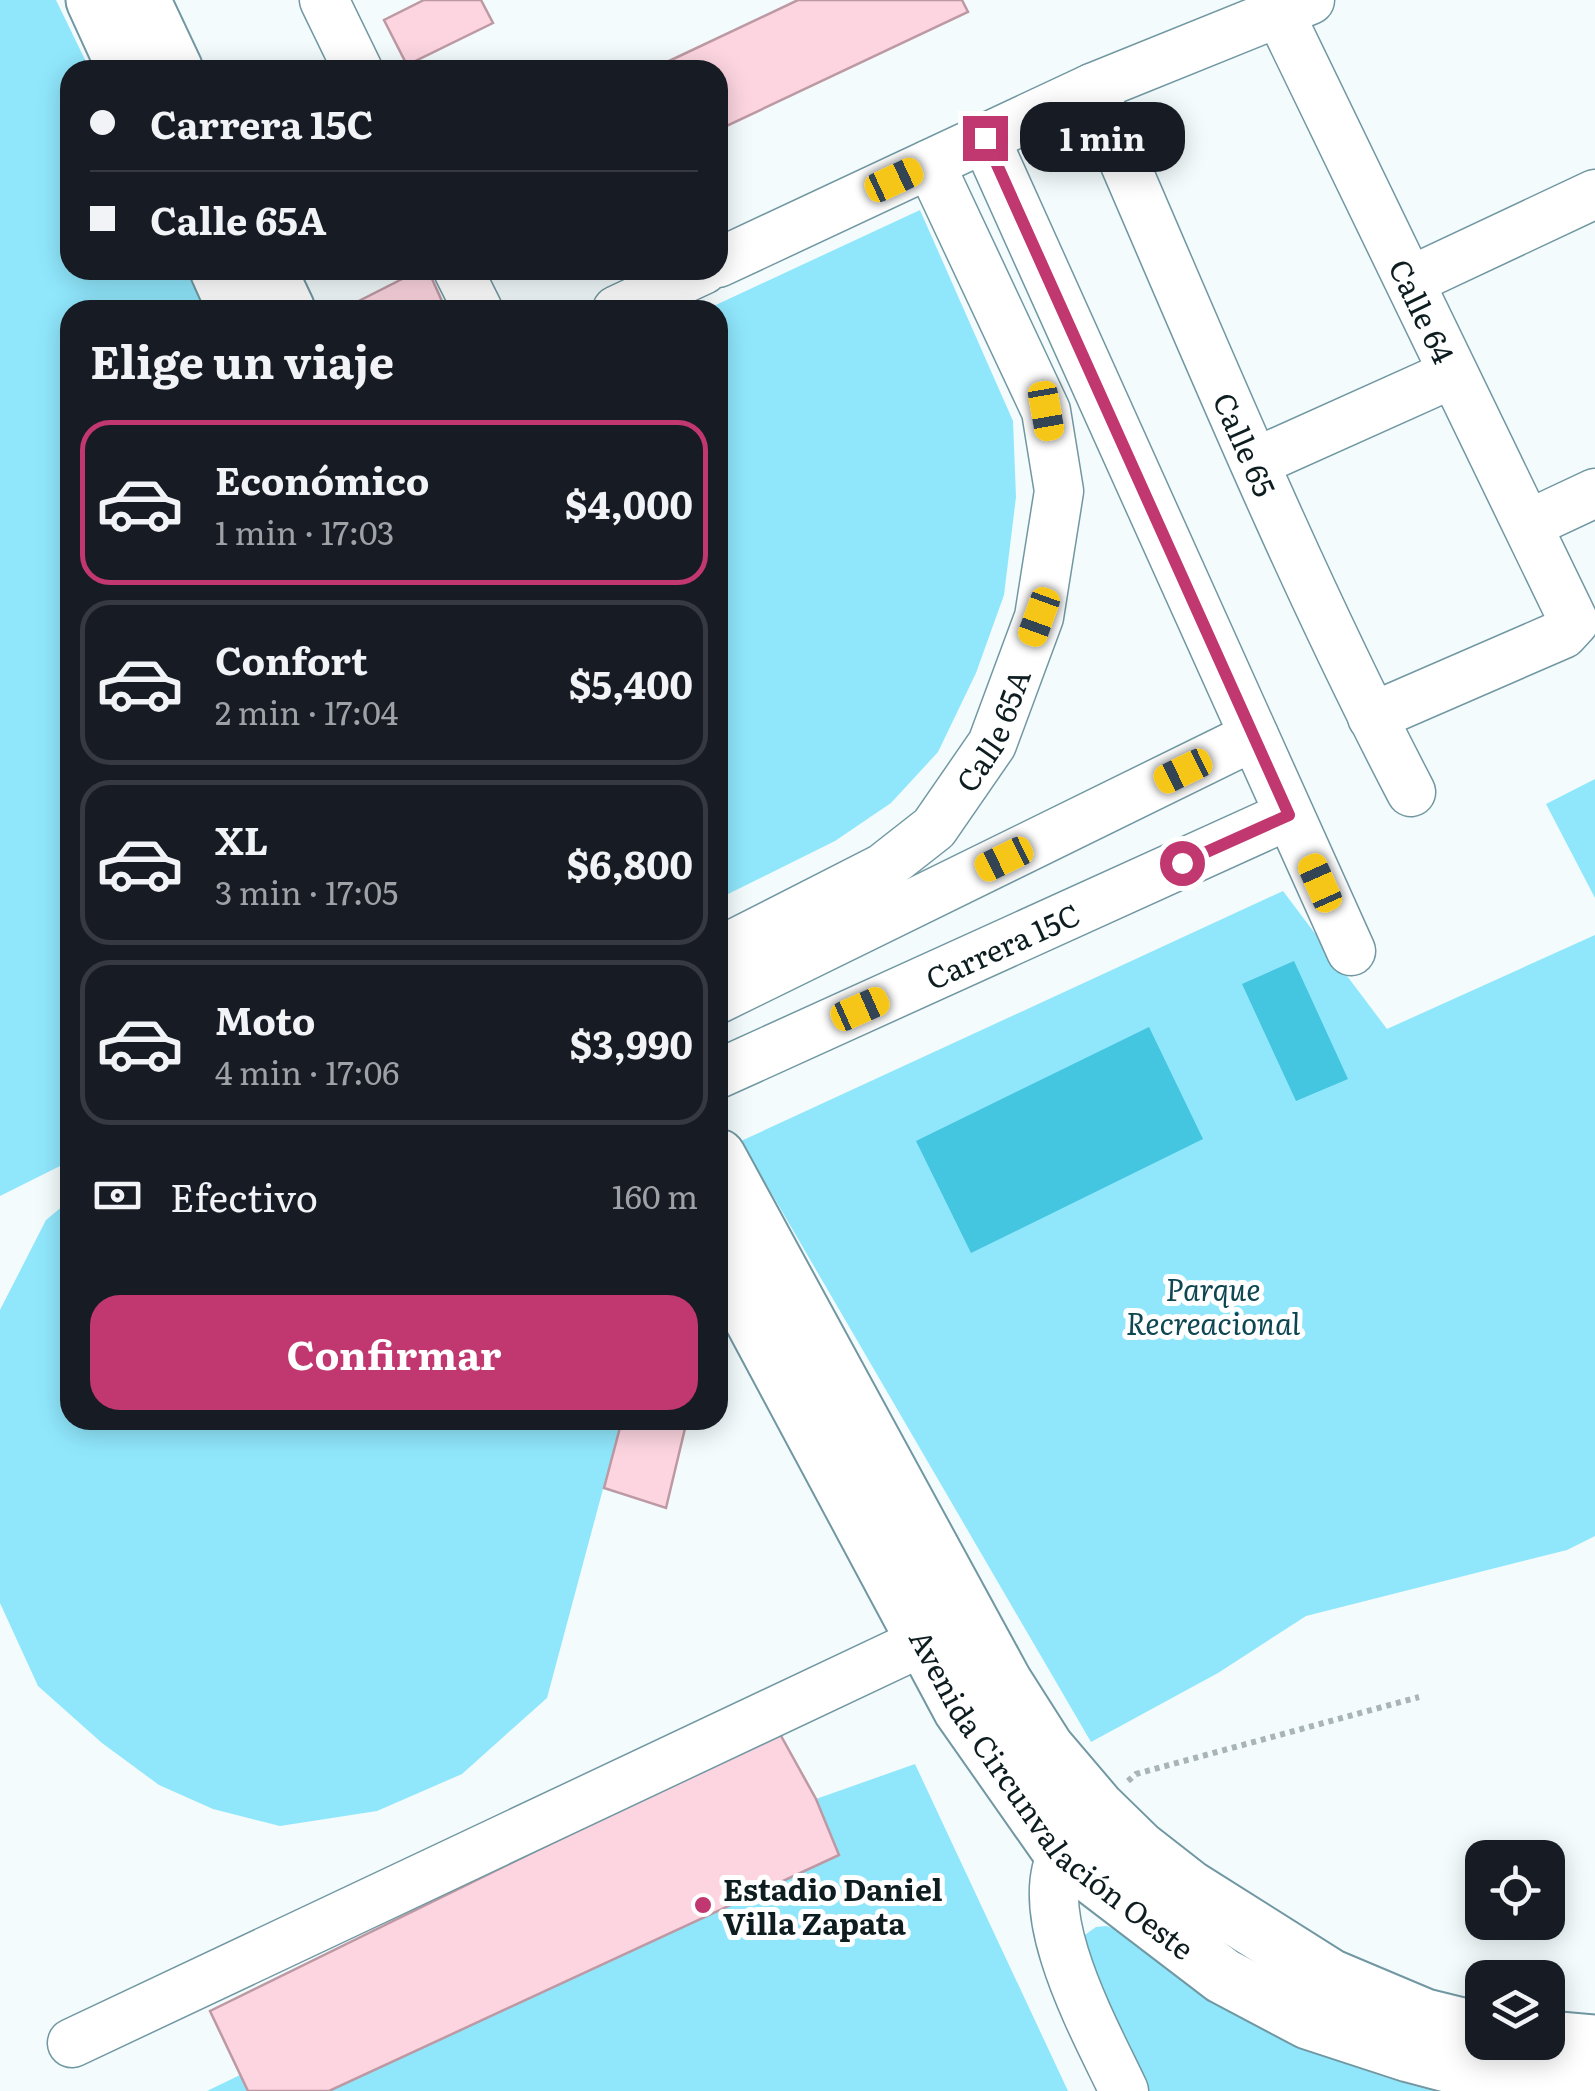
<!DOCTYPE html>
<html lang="es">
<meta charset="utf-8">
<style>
:root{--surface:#171b24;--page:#20242c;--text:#f1f3f6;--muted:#9ea1a6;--line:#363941;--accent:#c1376f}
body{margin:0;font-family:Literata,serif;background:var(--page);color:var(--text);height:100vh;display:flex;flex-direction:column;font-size:38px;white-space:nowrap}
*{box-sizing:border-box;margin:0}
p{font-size:32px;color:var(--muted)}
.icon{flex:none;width:55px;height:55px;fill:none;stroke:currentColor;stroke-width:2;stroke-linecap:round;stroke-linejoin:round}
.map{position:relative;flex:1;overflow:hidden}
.drawer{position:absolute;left:60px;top:300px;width:668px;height:1130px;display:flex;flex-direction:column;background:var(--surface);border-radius:30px;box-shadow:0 5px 25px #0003}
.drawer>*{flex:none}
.banner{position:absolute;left:60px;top:60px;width:668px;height:220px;border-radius:30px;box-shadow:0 5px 25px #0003;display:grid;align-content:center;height:220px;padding:0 30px;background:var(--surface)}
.tools{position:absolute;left:1465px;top:1840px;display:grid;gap:20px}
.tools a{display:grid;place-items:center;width:100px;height:100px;border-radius:20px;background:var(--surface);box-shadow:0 5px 25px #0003;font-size:50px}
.end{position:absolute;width:45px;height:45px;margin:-22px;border:12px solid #c1376f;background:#fff;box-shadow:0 0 0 5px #fff}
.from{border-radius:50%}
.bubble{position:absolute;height:70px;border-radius:30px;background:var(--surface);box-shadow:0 5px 25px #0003;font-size:32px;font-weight:700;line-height:70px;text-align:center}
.car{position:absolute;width:30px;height:60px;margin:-30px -15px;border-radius:12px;box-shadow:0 0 8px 2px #0007;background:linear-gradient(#f5c518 24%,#345 0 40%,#f5c518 0 76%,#345 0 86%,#f5c518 0)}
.banner b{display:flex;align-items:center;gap:35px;height:95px;font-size:38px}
.banner b+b{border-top:2px solid var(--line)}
.banner i{width:25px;height:25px;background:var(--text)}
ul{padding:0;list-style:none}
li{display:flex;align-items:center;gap:30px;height:165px;margin:0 20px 15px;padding:0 10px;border:5px solid var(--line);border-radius:30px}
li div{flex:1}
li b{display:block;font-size:38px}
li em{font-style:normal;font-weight:700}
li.active{border-color:var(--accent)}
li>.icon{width:90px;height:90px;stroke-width:1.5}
h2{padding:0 30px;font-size:45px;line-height:120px}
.pay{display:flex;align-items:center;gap:25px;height:110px;padding:0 30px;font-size:38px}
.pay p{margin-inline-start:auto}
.action{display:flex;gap:20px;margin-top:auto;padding:20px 30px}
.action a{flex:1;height:115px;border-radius:30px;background:var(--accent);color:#fff;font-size:40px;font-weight:700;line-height:115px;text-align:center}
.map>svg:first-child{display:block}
.green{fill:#90e7fc}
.water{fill:#44c5e0}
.building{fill:#fcd5e0;stroke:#bd99a3;stroke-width:2.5}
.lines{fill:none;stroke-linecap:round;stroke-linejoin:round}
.minor-casing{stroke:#7198a2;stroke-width:51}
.major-casing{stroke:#7198a2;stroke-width:59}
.path{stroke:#a9b4b6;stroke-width:6;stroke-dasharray:5 5;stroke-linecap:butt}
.minor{stroke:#fff;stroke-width:48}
.major{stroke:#fff;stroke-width:55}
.route{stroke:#c1376f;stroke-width:12}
.poi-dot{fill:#c1376f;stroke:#fff;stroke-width:4}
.labels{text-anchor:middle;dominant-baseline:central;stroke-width:10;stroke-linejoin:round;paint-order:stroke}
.street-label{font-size:30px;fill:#0d1d20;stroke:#fff}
.park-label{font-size:30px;font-style:italic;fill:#0e4752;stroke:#fff}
.poi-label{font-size:30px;font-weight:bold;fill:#0d1d20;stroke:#fff;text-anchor:start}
</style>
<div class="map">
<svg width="1595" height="2091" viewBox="0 0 1595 2091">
<rect width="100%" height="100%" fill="#f3fbfd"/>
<path class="green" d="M 0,0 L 56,0 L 90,70 L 70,70 L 70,270 L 186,270 L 205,310 L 70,310 L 70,1161 L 0,1196 Z
M 920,210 L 1013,421 L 1016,497 L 1004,595 L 976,673 L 938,752 L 891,803 L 835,841 L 718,899 L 718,310 L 705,310 Z
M 1595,779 L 1595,898 L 1546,804 Z
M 1283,891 L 1387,1029 L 1595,935 L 1595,1536 L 1567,1550 L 1306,1616 L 1218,1673 L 1091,1742 L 741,1141 Z
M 70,1200 L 70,1420 L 687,1420 L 666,1508 L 603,1489 L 547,1698 L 462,1774 L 377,1811 L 280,1826 L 213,1809 L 159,1785 L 102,1743 L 38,1686 L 0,1603 L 0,1310 L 46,1220 Z
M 780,1734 L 816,1799 L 915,1764 L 1068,2091 L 207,2091 L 240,2075 L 210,2011 L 740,1750 Z
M 1106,1926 L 1115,1929 C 1211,2000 1317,2064 1435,2091 L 1136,2091 L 1082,1937 L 1096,1927 Z"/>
<path class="water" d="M 1294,961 L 1348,1079 L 1296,1101 L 1242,984 Z
M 1149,1027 L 1203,1139 L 971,1253 L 916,1141 Z"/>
<path class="building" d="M 424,0 L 481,0 L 493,23 L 407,65 L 384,20 Z
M 798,0 L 962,0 L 968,12 L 718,130 L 718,70 L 650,70 Z
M 420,270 L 428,270 L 446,310 L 341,310 Z
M 622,1420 L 687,1420 L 666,1508 L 604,1488 Z
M 780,1734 L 816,1799 L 839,1855 L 329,2091 L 248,2091 L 210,2011 L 741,1750 Z"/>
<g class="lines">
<defs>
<g id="minor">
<path d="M 324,0 L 358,70"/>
<path id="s1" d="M 1273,0 L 1574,622 L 1563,634 L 1372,717"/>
<path id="s2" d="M 1092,88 C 1195,324 1292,564 1411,792"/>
<path d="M 985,138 L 1351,951"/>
<path d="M 718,263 L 1092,88 L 1310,0"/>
<path d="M 458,270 L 478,310"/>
<path d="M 1410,281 L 1595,194"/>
<path d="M 617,310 L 703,270"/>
<path d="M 1256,462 L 1452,374"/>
<path d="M 1529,524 L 1595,493"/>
<path id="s3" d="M 718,952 L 883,868 L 934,828 L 992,744 L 1039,617 L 1059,491 L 1046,411 L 930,164"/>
<path d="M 718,999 L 1254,736"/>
<path id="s4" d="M 718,1074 L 1289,815"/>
<path d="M 1083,1826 C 1077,1834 1069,1842 1064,1851 C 1028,1913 1097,2033 1124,2091"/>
<path d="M 72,2043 L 924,1641"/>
</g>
<g id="major">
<path d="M 94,0 L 126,70"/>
<path d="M 142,0 L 175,70"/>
<path d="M 218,270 L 236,310"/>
<path d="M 268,270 L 287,310"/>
<path d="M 718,1157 L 1004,1682 L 1046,1748 L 1097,1808 L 1139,1849 L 1189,1888 L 1330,1977 L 1425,2017 L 1482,2031"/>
<path id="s5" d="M 718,1255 L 961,1709 L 1062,1853 L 1223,1976 L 1308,2021 L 1409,2054 L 1504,2079 L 1587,2091"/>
<path d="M 1548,2039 L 1595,2043"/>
</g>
</defs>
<use href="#minor" class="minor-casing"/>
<use href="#major" class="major-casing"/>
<path class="path" d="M 1128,1781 L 1136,1774 L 1419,1697"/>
<use href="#minor" class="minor"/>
<use href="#major" class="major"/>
</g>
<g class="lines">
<path class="route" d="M 985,138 L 1289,815 L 1182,863"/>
</g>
<circle class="poi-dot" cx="703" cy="1905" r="10"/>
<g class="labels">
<g class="street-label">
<text stroke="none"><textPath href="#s1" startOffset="345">Calle 64</textPath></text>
<text stroke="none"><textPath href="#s2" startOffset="388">Calle 65</textPath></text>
<text stroke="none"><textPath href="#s3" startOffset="365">Calle 65A</textPath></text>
<text stroke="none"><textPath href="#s4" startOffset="312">Carrera 15C</textPath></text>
<text stroke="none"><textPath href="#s5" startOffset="640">Avenida Circunvalación Oeste</textPath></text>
</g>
<g class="park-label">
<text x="1213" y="1288">Parque<tspan x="1213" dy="34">Recreacional</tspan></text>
</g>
<g class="poi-label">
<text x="723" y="1888">Estadio Daniel<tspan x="723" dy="34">Villa Zapata</tspan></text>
</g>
</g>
</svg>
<div class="tools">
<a><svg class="icon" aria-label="locate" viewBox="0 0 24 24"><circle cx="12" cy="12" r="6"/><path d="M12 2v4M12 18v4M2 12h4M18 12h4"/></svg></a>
<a><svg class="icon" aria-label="layers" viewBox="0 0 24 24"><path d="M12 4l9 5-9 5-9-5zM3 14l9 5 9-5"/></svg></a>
</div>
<i class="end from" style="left:1182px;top:863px"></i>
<i class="end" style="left:985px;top:138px"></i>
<div class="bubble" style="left:1020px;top:102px;width:165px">1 min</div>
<i class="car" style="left:894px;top:180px;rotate:65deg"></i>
<i class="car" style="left:1046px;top:411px;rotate:170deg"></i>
<i class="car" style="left:1039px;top:617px;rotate:200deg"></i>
<i class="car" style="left:1183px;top:771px;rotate:244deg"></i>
<i class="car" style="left:1004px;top:859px;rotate:244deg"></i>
<i class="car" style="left:1320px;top:883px;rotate:336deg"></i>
<i class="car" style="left:860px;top:1009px;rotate:66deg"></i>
<div class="banner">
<b><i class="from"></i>Carrera 15C</b>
<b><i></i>Calle 65A</b>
</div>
<section class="drawer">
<h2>Elige un viaje</h2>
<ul>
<li class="active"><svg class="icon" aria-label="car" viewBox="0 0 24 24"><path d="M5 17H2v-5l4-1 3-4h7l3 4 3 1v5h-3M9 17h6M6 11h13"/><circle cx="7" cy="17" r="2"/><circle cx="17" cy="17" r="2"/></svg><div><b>Económico</b><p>1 min · 17:03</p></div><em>$4,000</em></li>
<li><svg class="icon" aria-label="car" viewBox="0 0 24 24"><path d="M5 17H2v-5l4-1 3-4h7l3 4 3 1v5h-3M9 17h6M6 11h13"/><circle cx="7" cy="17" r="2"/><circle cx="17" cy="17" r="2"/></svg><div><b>Confort</b><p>2 min · 17:04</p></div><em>$5,400</em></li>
<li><svg class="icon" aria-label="car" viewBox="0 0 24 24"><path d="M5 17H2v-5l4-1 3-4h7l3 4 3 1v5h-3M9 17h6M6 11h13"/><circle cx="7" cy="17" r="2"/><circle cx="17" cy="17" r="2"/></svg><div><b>XL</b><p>3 min · 17:05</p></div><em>$6,800</em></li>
<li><svg class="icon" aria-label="car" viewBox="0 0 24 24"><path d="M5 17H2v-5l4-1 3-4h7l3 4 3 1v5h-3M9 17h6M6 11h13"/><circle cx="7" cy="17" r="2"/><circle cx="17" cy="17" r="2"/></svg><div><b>Moto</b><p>4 min · 17:06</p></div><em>$3,990</em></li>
</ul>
<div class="pay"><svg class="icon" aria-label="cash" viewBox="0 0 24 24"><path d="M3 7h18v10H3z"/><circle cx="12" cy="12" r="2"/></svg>Efectivo<p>160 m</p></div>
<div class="action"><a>Confirmar</a></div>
</section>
</div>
